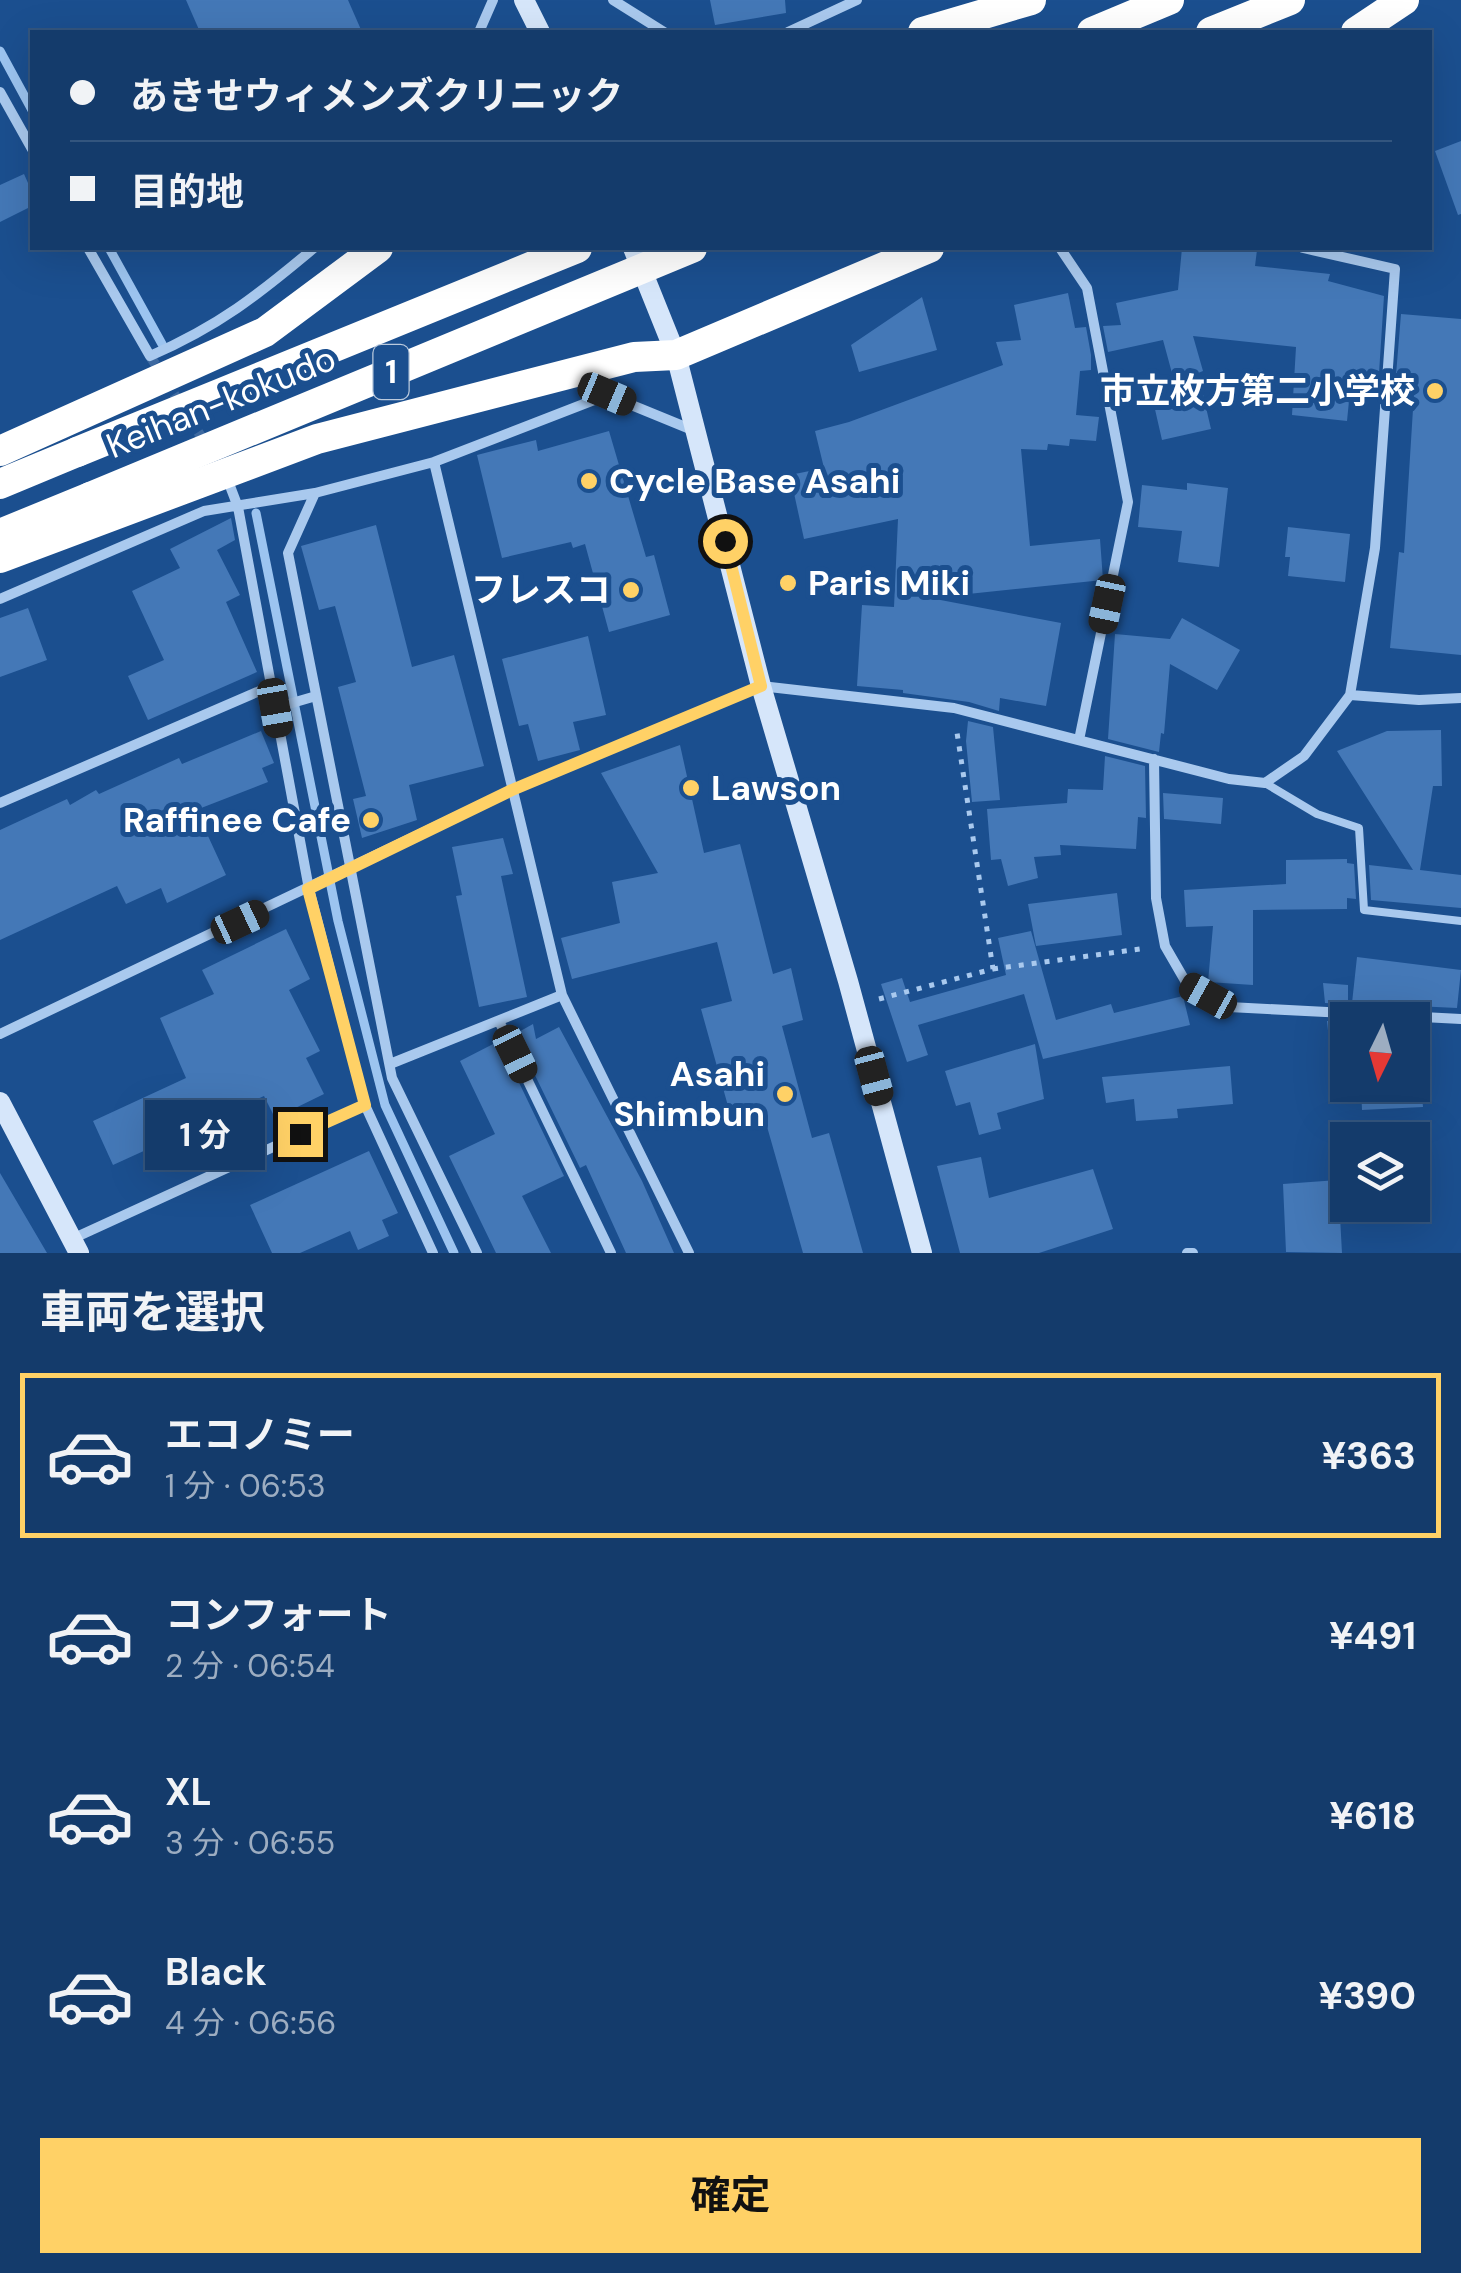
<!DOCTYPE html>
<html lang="ja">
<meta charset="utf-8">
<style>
:root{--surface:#143b6b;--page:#214673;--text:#f1f3f6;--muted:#9dadc1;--line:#33557e;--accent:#ffd166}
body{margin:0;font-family:"DM Sans","Noto Sans JP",sans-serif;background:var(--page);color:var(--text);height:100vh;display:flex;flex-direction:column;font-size:38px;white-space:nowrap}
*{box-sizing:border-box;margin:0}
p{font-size:32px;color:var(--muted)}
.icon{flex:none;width:55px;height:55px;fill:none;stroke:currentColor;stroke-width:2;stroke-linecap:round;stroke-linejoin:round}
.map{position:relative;height:1253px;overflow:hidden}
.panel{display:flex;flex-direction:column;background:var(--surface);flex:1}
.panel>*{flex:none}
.hud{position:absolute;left:30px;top:30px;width:1402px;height:220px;border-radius:0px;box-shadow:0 10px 40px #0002,0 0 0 2px var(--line);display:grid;align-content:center;height:220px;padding:0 40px;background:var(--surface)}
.needle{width:65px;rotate:185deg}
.controls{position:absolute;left:1330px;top:1002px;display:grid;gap:20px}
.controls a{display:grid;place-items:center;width:100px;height:100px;border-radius:0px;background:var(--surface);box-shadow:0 10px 40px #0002,0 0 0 2px var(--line);font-size:50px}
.end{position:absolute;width:45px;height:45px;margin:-22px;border:12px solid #ffd166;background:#111;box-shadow:0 0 0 5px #111}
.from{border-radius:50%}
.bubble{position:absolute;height:70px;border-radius:0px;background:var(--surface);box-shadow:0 10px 40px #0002,0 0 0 2px var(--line);font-size:32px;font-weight:700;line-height:70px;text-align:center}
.car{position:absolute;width:30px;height:60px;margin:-30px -15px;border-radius:12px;box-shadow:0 0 8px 2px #0007;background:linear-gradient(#222 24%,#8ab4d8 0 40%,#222 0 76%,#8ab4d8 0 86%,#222 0)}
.hud b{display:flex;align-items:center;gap:35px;height:95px;font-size:38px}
.hud b+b{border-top:2px solid var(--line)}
.hud i{width:25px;height:25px;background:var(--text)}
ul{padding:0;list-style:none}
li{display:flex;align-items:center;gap:30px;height:165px;margin:0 20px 15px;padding:0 20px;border:5px solid transparent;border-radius:0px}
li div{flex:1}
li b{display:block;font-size:38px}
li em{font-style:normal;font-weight:700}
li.active{border-color:var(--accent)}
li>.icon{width:90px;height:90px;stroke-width:1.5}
h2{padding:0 40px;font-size:45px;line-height:120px}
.button{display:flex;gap:20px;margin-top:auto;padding:20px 40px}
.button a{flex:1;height:115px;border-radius:0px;background:var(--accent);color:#111;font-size:40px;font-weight:700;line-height:115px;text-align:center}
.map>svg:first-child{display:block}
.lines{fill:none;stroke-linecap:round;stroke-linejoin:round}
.stream{stroke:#9cc4f0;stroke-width:9}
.building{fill:#4478b7}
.street-tunnel{stroke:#3d69a0;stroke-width:10;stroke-dasharray:10 5;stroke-linecap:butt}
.path{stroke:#a9c9ee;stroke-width:5;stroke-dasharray:5 8;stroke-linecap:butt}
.lane{stroke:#a9c9ee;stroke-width:8}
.street{stroke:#a9c9ee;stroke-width:10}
.secondary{stroke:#d6e6fa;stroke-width:20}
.highway{stroke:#fff;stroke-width:30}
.highway-bridge{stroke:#fff;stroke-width:30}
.route{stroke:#ffd166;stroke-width:12}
.poi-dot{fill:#ffd166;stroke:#1b4f8f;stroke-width:4}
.labels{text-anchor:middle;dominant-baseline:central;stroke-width:10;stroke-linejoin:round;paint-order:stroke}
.shield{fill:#1b4f8f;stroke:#bbcadd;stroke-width:2.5}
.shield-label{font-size:32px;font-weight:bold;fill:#fff}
.poi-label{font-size:35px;font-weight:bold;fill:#fff;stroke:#1b4f8f;text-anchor:end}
.street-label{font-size:35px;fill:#fff;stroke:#1b4f8f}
</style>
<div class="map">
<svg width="1461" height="1253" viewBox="0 0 1461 1253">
<rect width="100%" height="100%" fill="#1b4f8f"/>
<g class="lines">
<path class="stream" d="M 0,51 L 32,110
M 109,248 L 162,344
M 256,513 L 338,921 L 385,1105 L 454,1253"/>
</g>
<path class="building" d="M 186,0 L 348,0 L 362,32 L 200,32 Z
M 710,0 L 785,0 L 786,13 L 715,25 Z
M 1461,141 L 1461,214 L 1458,215 L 1435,151 Z
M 24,174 L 32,192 L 32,206 L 0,222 L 0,185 Z
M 1182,248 L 1257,250 L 1255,266 L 1330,274 L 1328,281 L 1384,296 L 1379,373 L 1352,371 L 1347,421 L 1292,415 L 1296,347 L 1193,336 L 1203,371 L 1198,373 L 1211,429 L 1162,440 L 1154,405 L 1179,399 L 1163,340 L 1108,352 L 1103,326 L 1121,325 L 1116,303 L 1178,290 Z
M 1068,293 L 1075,328 L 1086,327 L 1091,355 L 1091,370 L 1080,371 L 1076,415 L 1099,417 L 1096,441 L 1070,439 L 1069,446 L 1048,444 L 1047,450 L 1021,449 L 1030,546 L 1100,539 L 1103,580 L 930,598 L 1061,623 L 1046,706 L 1000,698 L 999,711 L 969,702 L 903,693 L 903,690 L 857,686 L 862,605 L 894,607 L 898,519 L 804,539 L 790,475 L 824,468 L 815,431 L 849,422 L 1003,365 L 996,342 L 1021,340 L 1014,305 Z
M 922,297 L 937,350 L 859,372 L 851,345 Z
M 1401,314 L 1461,319 L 1461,655 L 1390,648 L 1399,552 L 1404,553 L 1415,377 L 1396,375 Z
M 609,431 L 646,557 L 654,555 L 670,615 L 609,632 L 585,544 L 573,548 L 571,542 L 502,558 L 477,455 L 536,440 L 538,451 Z
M 1187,483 L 1228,488 L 1219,567 L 1178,562 L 1182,531 L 1138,527 L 1142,485 L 1187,490 Z
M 231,518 L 235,540 L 217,550 L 240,595 L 226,602 L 257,672 L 148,720 L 128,676 L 164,660 L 132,591 L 180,568 L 170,549 Z
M 376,525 L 412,667 L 454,655 L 484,766 L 409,785 L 417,820 L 362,838 L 353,799 L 366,796 L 338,687 L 356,682 L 335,606 L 319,610 L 301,546 Z
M 1288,527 L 1350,534 L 1345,582 L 1288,576 L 1290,557 L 1285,557 Z
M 28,608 L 47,660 L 0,677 L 0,618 Z
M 1182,618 L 1240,650 L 1217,690 L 1170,664 L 1164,734 L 1161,733 L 1159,752 L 1108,739 L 1115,634 L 1170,639 Z
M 588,636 L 606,715 L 573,722 L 580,750 L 538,761 L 528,724 L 519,726 L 502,659 Z
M 968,721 L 993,727 L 1000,800 L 972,802 L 966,741 Z
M 1441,730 L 1442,786 L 1433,786 L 1420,870 L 1461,875 L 1461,908 L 1371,900 L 1369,865 L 1413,870 L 1337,751 L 1387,731 Z
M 261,731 L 274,763 L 262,768 L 268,782 L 196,810 L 226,875 L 167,903 L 161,888 L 126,904 L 117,886 L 0,940 L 0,830 L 67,799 L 70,805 L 96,790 L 99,794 L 179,758 L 182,764 Z
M 680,745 L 704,853 L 740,844 L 773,974 L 791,968 L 803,1020 L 782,1026 L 812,1138 L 829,1133 L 863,1253 L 803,1253 L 764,1116 L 733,1124 L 701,1009 L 732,1001 L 717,942 L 572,979 L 561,938 L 620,923 L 612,882 L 658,873 L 601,773 Z
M 1105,756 L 1145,766 L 1146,818 L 1138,817 L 1136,849 L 1060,845 L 1061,855 L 1034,857 L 1038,878 L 1008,886 L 1001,859 L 991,860 L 987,809 L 1067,803 L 1068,789 L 1103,790 Z
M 1163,793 L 1223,798 L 1221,824 L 1164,819 Z
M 503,838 L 513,874 L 501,876 L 527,997 L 479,1007 L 456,896 L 462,895 L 452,847 Z
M 1347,859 L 1347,863 L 1354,864 L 1356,899 L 1347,898 L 1347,909 L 1253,910 L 1253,985 L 1208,982 L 1213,926 L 1186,927 L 1184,890 L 1286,884 L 1286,860 Z
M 1117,893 L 1122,935 L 1036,946 L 1028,904 Z
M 286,929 L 310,979 L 289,990 L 320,1051 L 306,1058 L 324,1094 L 275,1118 L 264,1096 L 113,1165 L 93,1121 L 186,1078 L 160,1018 L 214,994 L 202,970 Z
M 1031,931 L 1056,1020 L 1111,1004 L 1114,1013 L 1183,996 L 1190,1025 L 1043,1059 L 1024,994 L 918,1025 L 928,1055 L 907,1062 L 881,984 L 902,978 L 910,1002 L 1006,975 L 998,938 Z
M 1357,957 L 1461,970 L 1457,1008 L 1352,1003 Z
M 1323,983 L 1348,985 L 1348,1004 L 1325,1003 Z
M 1327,1021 L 1348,1022 L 1348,1058 L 1331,1059 Z
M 533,1024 L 536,1039 L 559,1027 L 642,1181 L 674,1253 L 626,1253 L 586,1165 L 580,1168 L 515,1034 Z
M 499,1041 L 564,1176 L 522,1196 L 551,1253 L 496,1253 L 449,1156 L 495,1134 L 460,1061 Z
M 1035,1044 L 1044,1099 L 997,1113 L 1001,1129 L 979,1135 L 970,1102 L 956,1106 L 945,1071 Z
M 1230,1066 L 1233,1104 L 1177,1109 L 1178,1118 L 1136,1121 L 1134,1099 L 1106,1103 L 1102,1077 Z
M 1361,1085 L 1421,1085 L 1423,1107 L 1362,1110 Z
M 369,1151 L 398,1213 L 382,1220 L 389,1236 L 358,1250 L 350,1231 L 300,1253 L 272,1253 L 250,1205 Z
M 981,1157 L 989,1198 L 1093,1169 L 1113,1229 L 1039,1253 L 960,1253 L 937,1166 Z
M 0,1173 L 47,1253 L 0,1253 Z
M 1338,1180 L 1342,1253 L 1286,1252 L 1283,1184 Z"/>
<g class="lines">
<path class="street-tunnel" d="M 150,356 L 207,446"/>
<path class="path" d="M 993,969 L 1147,948
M 879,999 L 993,969 L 956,726"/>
<path class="lane" d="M 1265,783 L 1317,814 L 1359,828 L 1364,910 L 1461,921"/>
<path class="street" d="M 613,0 L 664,32
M 479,32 L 493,0
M 788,32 L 857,0
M 0,92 L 32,149
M 88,248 L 150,356 C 219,326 258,295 314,248
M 1060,248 L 1087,288 L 1128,502 L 1079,740
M 434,462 L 562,995 L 689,1253
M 230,486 L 238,507 L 309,889 L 365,1105 L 433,1253
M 0,599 L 204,511 L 315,493
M 1350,695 L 1419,700 L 1461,698
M 275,708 L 316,696
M 1154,759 L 1156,898 L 1165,946 L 1187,984 L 1229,1007 L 1461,1019
M 0,803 L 271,686
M 499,1021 L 611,1253
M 0,1034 L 512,790 L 761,686 L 954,708 L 1229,779 L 1265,783 L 1304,756 L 1350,695 L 1375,548 L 1395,269 L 1303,248
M 390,1064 L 562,995
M 72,1239 L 365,1105
M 477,1253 L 392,1078 L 288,553 L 315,493 L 434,462 L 607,395 L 695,431
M 1187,1253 L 1193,1253"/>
<path class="secondary" d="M 524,0 L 540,32
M 633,248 L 676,355 L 761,686 L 848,981 L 922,1253
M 0,1102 L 79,1253"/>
<path class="highway" d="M 923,32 L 1031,0
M 1092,32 L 1169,0
M 1211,32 L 1290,0
M 1356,32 L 1404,0
M 0,451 L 265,332 L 378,248
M 0,484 L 77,452
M 0,534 L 90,497
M 0,558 L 317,439 L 634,357 L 676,355 L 929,248"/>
<path class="highway-bridge" d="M 77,452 L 577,248
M 90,497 L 692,248"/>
</g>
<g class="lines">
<path class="route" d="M 300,1134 L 365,1105 L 308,889 L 512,790 L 761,686 L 725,541"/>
</g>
<g class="poi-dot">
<circle cx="1435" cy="391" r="10"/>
<circle cx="589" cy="481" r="10"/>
<circle cx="788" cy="583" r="10"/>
<circle cx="631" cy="590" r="10"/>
<circle cx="691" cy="788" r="10"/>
<circle cx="371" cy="820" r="10"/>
<circle cx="785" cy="1094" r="10"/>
</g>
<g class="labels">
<rect class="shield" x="373.5" y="345" width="35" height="54" rx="8"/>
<g class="shield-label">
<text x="391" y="372">1</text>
</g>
<g class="poi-label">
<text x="1415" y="391">市立枚方第二小学校</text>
<text x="609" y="481" text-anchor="start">Cycle Base Asahi</text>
<text x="808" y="583" text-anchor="start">Paris Miki</text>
<text x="611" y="590">フレスコ</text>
<text x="711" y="788" text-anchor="start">Lawson</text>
<text x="351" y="820">Raffinee Cafe</text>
<text x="765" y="1074">Asahi<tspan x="765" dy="40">Shimbun</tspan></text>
</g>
<g class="street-label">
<text transform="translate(221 402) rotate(-22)">Keihan-kokudo</text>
</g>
</g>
</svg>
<div class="controls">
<a><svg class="needle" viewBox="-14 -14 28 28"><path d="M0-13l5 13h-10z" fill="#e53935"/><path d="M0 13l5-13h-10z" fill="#9dadc1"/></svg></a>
<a><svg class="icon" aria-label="layers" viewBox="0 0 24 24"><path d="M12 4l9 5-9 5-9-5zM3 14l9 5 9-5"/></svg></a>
</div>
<i class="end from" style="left:725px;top:541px"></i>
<i class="end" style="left:300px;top:1134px"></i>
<div class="bubble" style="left:145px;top:1100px;width:120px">1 分</div>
<i class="car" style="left:607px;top:394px;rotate:113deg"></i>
<i class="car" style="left:1107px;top:604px;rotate:192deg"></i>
<i class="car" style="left:275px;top:708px;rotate:170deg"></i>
<i class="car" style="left:240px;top:922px;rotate:65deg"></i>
<i class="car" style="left:1208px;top:996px;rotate:299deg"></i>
<i class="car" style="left:515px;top:1054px;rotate:154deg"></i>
<i class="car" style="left:874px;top:1076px;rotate:165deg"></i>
<div class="hud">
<b><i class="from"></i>あきせウィメンズクリニック</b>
<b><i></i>目的地</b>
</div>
</div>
<section class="panel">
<h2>車両を選択</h2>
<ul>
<li class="active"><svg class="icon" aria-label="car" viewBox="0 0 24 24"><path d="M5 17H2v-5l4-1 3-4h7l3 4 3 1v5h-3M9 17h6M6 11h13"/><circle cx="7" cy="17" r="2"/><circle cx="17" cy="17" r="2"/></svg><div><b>エコノミー</b><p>1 分 · 06:53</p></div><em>¥363</em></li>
<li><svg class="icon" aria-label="car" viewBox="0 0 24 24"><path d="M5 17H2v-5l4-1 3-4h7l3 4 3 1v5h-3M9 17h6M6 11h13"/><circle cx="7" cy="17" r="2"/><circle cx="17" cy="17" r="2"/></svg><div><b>コンフォート</b><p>2 分 · 06:54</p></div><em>¥491</em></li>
<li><svg class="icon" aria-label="car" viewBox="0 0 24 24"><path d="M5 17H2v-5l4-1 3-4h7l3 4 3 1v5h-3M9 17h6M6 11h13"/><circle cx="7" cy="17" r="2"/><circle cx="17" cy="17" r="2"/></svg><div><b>XL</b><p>3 分 · 06:55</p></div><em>¥618</em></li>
<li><svg class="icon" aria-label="car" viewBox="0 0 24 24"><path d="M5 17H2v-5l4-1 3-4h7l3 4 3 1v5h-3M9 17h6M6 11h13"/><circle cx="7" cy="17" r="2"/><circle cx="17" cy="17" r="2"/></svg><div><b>Black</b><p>4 分 · 06:56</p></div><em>¥390</em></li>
</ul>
<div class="button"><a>確定</a></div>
</section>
